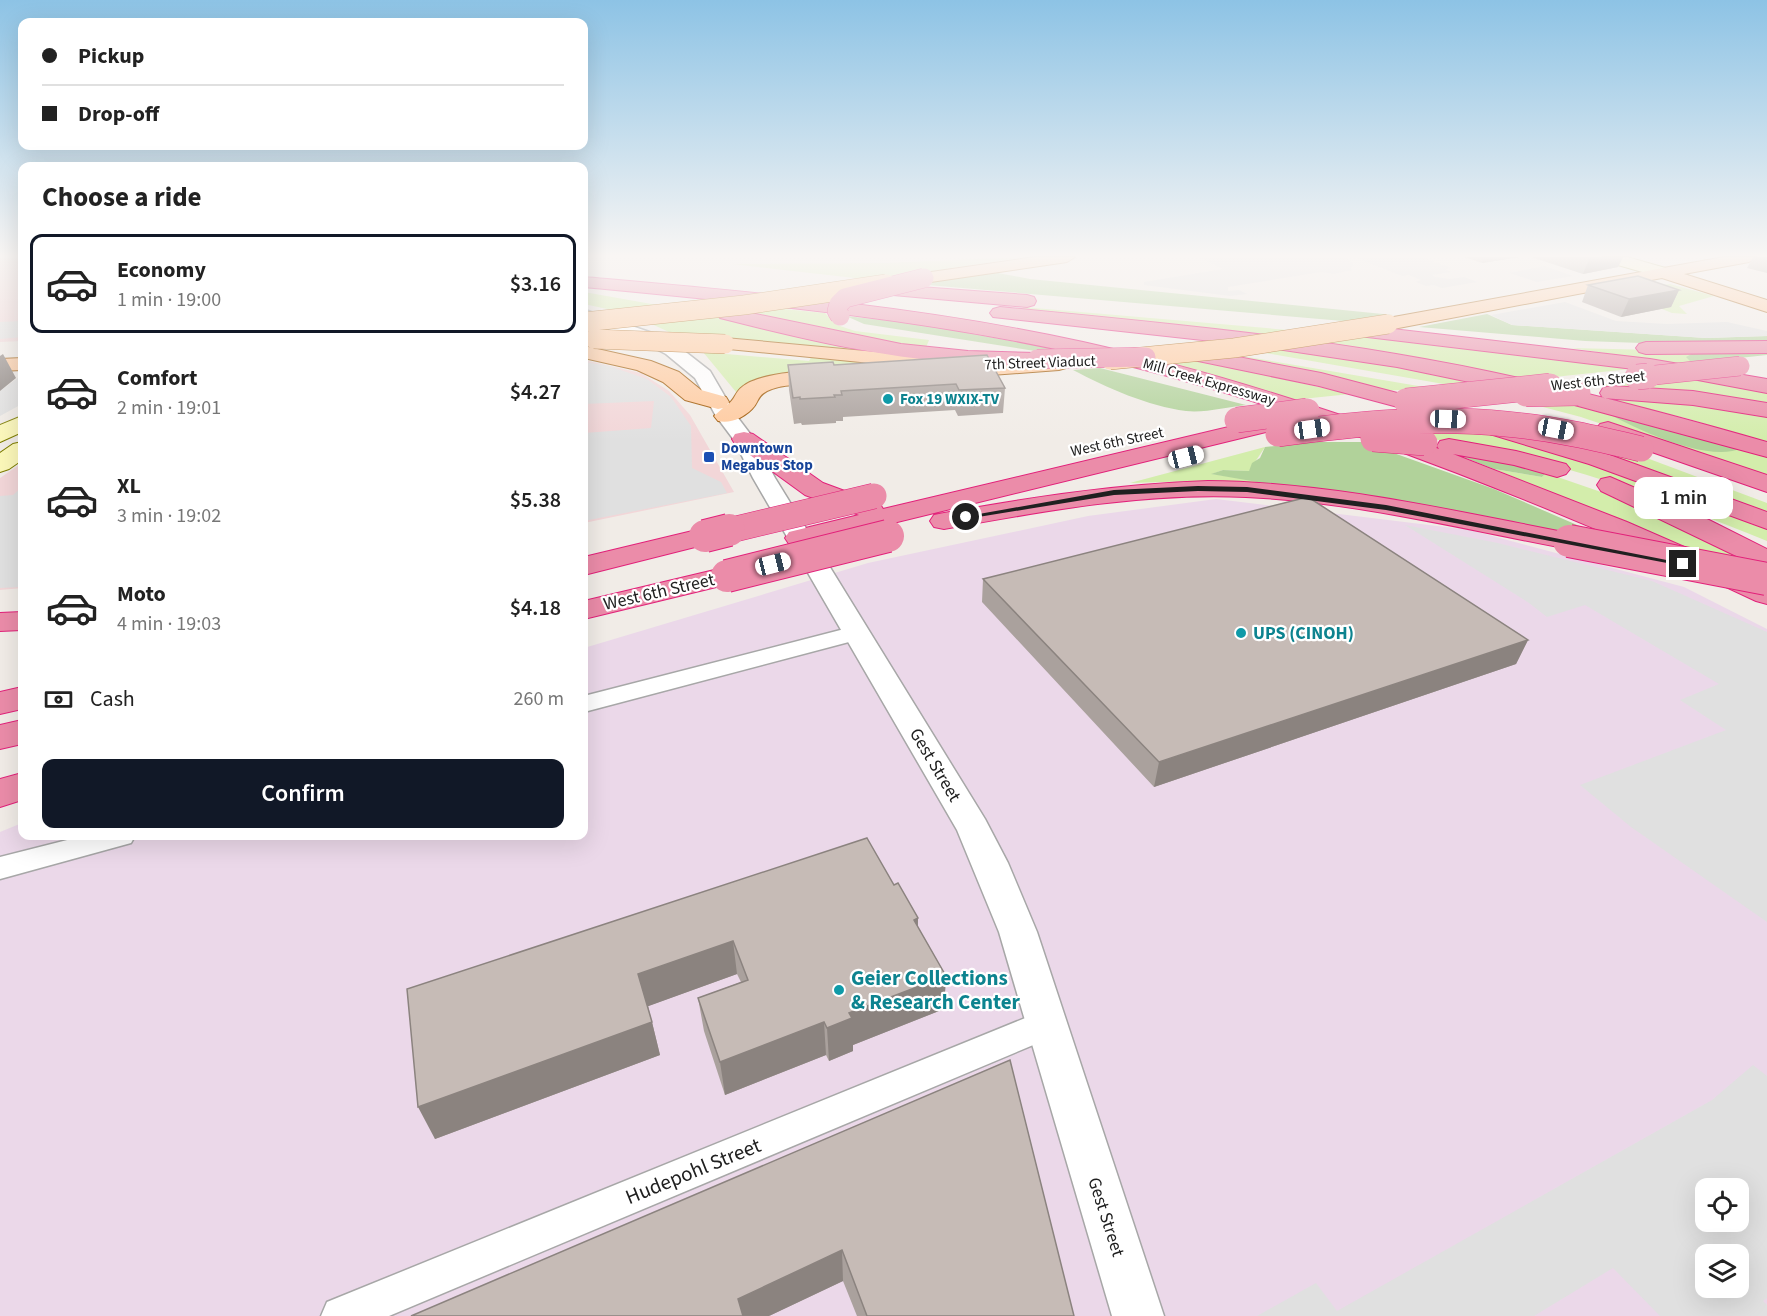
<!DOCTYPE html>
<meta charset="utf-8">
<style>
:root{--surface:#fff;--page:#f6f6f6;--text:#222;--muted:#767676;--line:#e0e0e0;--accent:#111827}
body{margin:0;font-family:"Source Sans 3",sans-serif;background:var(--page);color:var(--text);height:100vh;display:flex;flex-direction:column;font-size:22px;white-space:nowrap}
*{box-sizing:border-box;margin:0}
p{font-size:20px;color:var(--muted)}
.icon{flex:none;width:33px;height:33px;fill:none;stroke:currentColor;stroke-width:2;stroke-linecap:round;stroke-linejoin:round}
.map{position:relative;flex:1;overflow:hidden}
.panel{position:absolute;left:18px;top:162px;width:570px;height:678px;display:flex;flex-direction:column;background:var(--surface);border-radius:12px;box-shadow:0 6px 24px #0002}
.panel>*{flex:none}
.banner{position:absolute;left:18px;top:18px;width:570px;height:132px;border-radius:12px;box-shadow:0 6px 24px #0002;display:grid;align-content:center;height:132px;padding:0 24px;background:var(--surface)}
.fabs{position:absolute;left:1695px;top:1178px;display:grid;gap:12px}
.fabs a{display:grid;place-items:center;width:54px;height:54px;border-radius:12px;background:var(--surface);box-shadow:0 6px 24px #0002;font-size:30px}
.end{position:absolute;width:27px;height:27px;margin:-14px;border:8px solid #202020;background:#fff;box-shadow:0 0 0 3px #fff}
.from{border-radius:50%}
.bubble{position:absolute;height:42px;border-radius:12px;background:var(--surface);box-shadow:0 6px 24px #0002;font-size:20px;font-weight:600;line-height:42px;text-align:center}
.car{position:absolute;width:18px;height:36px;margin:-18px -9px;border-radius:8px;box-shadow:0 0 4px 2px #0007;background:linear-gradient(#fff 24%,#345 0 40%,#fff 0 76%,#345 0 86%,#fff 0)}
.banner b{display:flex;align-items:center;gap:21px;height:57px;font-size:22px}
.banner b+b{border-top:2px solid var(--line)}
.banner i{width:15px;height:15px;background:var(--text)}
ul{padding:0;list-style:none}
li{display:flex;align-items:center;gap:18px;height:99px;margin:0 12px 9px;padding:0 12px;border:3px solid transparent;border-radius:12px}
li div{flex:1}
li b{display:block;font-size:22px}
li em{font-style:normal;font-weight:600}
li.selected{border-color:var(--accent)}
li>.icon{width:54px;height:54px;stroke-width:1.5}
h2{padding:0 24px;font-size:27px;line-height:72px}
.pay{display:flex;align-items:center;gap:15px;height:66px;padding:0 24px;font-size:22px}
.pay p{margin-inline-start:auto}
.cta{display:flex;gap:12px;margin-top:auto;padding:12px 24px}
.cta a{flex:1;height:69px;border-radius:12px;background:var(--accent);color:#fff;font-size:24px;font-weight:600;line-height:69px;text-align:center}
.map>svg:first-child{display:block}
.commercial{fill:#f2d6d8}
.industrial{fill:#ebd8e9;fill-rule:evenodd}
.grass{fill:#d3edab}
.forest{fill:#b1d29a}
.parking{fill:#e0e0e0;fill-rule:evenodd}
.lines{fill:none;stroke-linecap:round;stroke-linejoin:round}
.minor-casing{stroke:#a7a7a7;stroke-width:3}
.tertiary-casing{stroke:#a7a7a7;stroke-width:3}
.secondary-casing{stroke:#7e7d01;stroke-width:2}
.primary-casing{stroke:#9d5600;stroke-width:2}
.motorway-casing{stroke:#e2217a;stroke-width:2}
.minor{fill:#fff;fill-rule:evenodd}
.tertiary{fill:#fff;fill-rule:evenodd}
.secondary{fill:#fcf8ba;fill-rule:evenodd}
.primary{fill:#ffca9e;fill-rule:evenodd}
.motorway{fill:#eb8ca9;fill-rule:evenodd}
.primary-bridge-casing{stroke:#9d5600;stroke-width:20;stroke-linecap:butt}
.motorway-bridge-far2-casing{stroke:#e2217a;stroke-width:20;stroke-linecap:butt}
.motorway-bridge-far1-casing{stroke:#e2217a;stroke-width:26;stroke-linecap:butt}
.motorway-bridge-casing{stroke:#e2217a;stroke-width:34;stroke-linecap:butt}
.primary-bridge{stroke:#ffca9e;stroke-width:19}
.motorway-bridge-far2{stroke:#eb8ca9;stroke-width:19}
.motorway-bridge-far1{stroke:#eb8ca9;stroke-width:25}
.motorway-bridge{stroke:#eb8ca9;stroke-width:32}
.wall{fill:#aaa19d}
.shaded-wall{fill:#8b837f}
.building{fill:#c6bbb6;stroke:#8b837f;stroke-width:1.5}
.route{fill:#202020}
.culture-dot{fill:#0f9aa8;stroke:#fff;stroke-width:2}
.transit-dot{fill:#1a4fb4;stroke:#fff;stroke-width:2}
.labels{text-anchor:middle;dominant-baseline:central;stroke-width:4.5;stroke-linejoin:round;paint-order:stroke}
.far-street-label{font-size:15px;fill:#202020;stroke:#fff}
.far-culture-label{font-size:15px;font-weight:bold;fill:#0d838f;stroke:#fff;text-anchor:start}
.far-transit-label{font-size:15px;font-weight:bold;fill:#164399;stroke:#fff;text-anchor:start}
.street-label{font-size:18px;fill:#202020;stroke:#fff}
.culture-label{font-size:18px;font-weight:bold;fill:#0d838f;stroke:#fff;text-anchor:start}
.near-culture-label{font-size:21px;font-weight:bold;fill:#0d838f;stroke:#fff;text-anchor:start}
.near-street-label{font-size:21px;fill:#202020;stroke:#fff}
</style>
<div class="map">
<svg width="1767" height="1316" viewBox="0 0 1767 1316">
<rect width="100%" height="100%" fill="#f1ece7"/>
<path class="commercial" d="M 0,257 L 22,257 L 22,341 L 0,342 Z
M 584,360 L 641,373 L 669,391 L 690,415 L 734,492 L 584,523 Z
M 22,463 L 22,588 L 0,590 L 0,478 Z"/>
<path class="industrial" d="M 1216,499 L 1470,530 L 1684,587 L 1767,629 L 1767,1316 L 0,1316 L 0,832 L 22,823 L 22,836 L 584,836 L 584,648 L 868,563 L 1088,516 ZM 1706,1188 L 1738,1188 L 1738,1221 L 1706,1221 ZM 1706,1254 L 1738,1254 L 1738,1287 L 1706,1287 Z"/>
<path class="grass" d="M 1025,257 L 872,280 L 732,264 L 885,263 Z
M 1670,284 L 1714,296 L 1679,306 L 1687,314 L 1672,313 L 1620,292 Z
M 584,292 L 674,308 L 612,310 L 584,304 Z
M 752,306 L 825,313 L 837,325 L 855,331 L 929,340 L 925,350 L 747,316 Z
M 1023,307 L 1300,331 L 1265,336 L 1022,309 Z
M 700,313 L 756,326 L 967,361 L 682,338 L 643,320 Z
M 1368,337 L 1640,368 L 1525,380 L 1326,344 Z
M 1571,348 L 1697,351 L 1692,363 L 1680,364 Z
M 1293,349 L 1483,383 L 1455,386 L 1265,353 Z
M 703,352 L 809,361 L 812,356 L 940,368 L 825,375 L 736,392 Z
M 1242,356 L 1430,388 L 1384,391 L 1240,359 Z
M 1199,360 L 1350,394 L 1292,400 L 1168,363 Z
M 1700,377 L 1767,391 L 1767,405 L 1680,392 L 1605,387 L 1602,384 Z
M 1595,396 L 1642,398 L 1767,415 L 1767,443 L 1689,419 Z
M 1552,398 L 1767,456 L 1767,480 L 1581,417 L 1516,400 Z
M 1459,424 L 1604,469 L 1767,529 L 1767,541 C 1649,493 1530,450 1403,435 Z
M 1515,428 L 1644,457 L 1767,503 L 1767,513 Z
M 1265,447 L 1249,471 L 1223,470 L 1212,474 L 1281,484 L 1286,487 L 1194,481 L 1130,483 Z
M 1494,469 L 1542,477 L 1546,473 L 1659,512 L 1757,558 L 1708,561 L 1626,523 Z"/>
<path class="forest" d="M 993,272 L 1030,279 L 1393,315 L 1355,322 L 916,284 Z
M 1487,314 L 1512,325 L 1706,338 L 1767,336 L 1767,343 L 1670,344 L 1585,341 L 1419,327 Z
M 846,316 L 919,324 L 1077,353 L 1054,354 L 864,324 Z
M 1767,350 L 1767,355 L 1692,363 L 1686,357 L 1697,351 Z
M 1100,368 L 1246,405 C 1228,407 1205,413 1186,411 C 1148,406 1107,388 1073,370 Z
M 1602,410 L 1742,448 C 1708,464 1633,428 1602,410 Z
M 1318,442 L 1363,442 L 1494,489 L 1621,544 L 1211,474 L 1223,470 L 1249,471 L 1252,463 L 1260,458 L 1265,447 Z
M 1443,449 L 1493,458 L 1546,473 L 1542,477 L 1494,469 Z"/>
<path class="parking" d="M 1198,257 L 1346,257 L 1353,263 L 1353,266 L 1350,267 L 1352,270 L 1334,274 L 1321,272 L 1228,287 L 1228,291 L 1239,290 L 1247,294 L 1230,296 L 1144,285 L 1144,282 L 1223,269 Z
M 1354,257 L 1421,257 L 1451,268 L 1445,269 L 1451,272 L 1432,275 L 1435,277 L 1450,279 L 1464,277 L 1477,282 L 1442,288 L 1434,285 L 1426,286 L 1416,282 L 1421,280 L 1409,275 L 1402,276 Z
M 1545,266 L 1573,276 L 1537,282 L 1509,273 Z
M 1565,302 L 1616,321 L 1667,324 L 1727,322 L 1767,331 L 1767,336 L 1706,338 L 1512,325 L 1491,315 Z
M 22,321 L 22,337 L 0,339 L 0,322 Z
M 584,362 L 609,366 L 647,379 L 671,397 L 691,426 L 692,468 L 721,482 L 727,493 L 584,521 L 584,433 L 651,428 L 654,401 L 584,404 Z
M 22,375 L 22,404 L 0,416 L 0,391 Z
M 22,487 L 22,587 L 0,588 L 0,496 L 13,495 Z
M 1405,525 L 1498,543 L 1652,581 L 1767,632 L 1767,922 L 1631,827 L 1580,785 L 1726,730 L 1680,700 L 1719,684 L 1585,605 L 1547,617 L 1529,603 Z
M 1753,1065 L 1767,1076 L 1767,1298 L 1763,1301 L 1767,1305 L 1767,1316 L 1660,1316 L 1613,1268 L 1534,1316 L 1257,1316 L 1316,1283 L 1337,1311 L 1712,1100 ZM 1706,1188 L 1738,1188 L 1738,1221 L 1706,1221 ZM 1706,1254 L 1738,1254 L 1738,1287 L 1706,1287 Z"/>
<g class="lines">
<defs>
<path id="minor" d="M 856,626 L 864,628 L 867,633 L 864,638 L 584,712 L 584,696 Z
M 83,836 L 135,836 L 131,843 L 0,879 L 0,857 Z
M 1045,1010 L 1057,1015 L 1061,1025 L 1057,1035 L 389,1316 L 321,1316 L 327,1302 Z"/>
<path id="tertiary" d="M 588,311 L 655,334 L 678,346 L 710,371 L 735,414 L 754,439 L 775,478 L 985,819 L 1008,863 L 1037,932 L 1164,1316 L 1112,1316 L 999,932 L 957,830 L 753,478 L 734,440 L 716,416 L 695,378 L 666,354 L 643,342 L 584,320 L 584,312 Z"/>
<path id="secondary" d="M 1602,257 L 1627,257 L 1669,269 L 1672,273 L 1669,277 L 1663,278 L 1604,261 Z
M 22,416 L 22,432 L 0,442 L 0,425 Z
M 22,442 L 22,460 L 9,469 L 0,472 L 0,453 L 13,444 Z"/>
<path id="primary" d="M 1035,257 L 1075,257 L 1067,262 L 924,283 L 918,282 L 915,278 L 918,274 L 924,273 Z
M 1724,257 L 1757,257 L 1749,262 L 1684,274 L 1767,300 L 1767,312 L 1662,278 L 1388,330 L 1381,328 L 1378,324 L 1381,320 L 1388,318 Z
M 725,338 L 941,358 L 948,360 L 950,366 L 1059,358 L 1066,360 L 1070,364 L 1066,368 L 1059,370 L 951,378 L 943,377 L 941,370 L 718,348 L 715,344 L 718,340 Z
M 584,346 L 651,361 L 679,372 L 701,390 L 726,397 L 729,402 L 727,405 C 735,400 735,392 742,387 C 759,372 820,368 842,373 L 845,378 L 842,383 L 834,385 C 814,385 786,382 767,391 C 756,397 760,401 752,409 C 743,418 730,424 718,421 L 714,416 L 723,408 L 718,409 L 685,400 L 663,382 L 637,370 L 584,358 Z
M 22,358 L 22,370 L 0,371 L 0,359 Z"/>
<path id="motorway" d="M 584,277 C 751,292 919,306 1083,342 C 1204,369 1322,407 1439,449 L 1437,446 L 1440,441 L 1449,439 L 1516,451 L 1566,464 L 1570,469 L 1566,474 L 1557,477 L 1514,465 L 1453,454 L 1627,522 L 1767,583 L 1767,604 L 1756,601 C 1636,544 1513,493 1388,447 C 1288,411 1187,378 1083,355 C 919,318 751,303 584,287 Z
M 866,283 L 1027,295 L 1034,297 L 1036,301 L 1034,305 L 1027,307 L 860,292 L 857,288 L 860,284 Z
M 1000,307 C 1133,320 1265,332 1396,354 C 1522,375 1645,407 1767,442 L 1767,457 L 1556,400 L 1397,367 L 1257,346 L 993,317 L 990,313 L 993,309 Z
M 727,308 L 901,344 L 968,351 L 1037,353 L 1044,355 L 1047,359 L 1044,363 C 1026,368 1004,365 985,364 C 896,361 807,340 720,318 L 717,314 L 720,310 Z
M 1341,323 L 1650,359 L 1767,379 L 1767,393 L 1650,371 L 1334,333 L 1331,329 L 1334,325 Z
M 1767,341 L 1767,353 L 1646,354 L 1639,352 L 1636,348 L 1639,344 L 1646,342 Z
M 1176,345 L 1321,373 L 1447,406 L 1451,411 L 1447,416 L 1439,418 L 1319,386 L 1169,355 L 1166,351 L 1169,347 Z
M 1611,386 L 1693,391 L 1767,403 L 1767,417 L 1693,405 L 1603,398 L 1600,393 L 1603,388 Z
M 1258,420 L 1266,422 L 1270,427 L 1266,432 L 799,546 L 789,544 L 785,538 L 789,532 L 859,515 L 805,495 L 735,444 L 732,439 L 735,434 L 744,432 L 753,434 L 823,483 L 880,504 L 883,509 Z
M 1491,420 L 1607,454 L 1767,512 L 1767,529 L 1589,464 L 1483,432 L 1479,427 L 1483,422 Z
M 1608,422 L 1767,475 L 1767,492 L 1600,434 L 1596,429 L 1600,424 Z
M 1610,477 L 1709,520 L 1767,549 L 1767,569 L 1757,566 L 1601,491 L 1597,485 L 1601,479 Z
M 1208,481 C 1330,482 1449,510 1569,533 L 1579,535 L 1583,541 L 1579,547 L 1569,549 C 1462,529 1355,502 1246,497 C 1145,492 1044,511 944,529 L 934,527 L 930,521 L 934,515 L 944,513 C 1032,497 1119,484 1208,481 Z
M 705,528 L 715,530 L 719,536 L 715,542 L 584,575 L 584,557 Z
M 727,567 L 737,570 L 742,576 L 737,582 L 584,619 L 584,601 Z
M 22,612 L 22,630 L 0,631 L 0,613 Z
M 22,687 L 22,709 L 0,714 L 0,692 Z
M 22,720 L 22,744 L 0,749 L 0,725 Z
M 22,773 L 22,800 L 0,807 L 0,779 Z"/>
</defs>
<use href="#minor" class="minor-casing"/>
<use href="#tertiary" class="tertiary-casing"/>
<use href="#secondary" class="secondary-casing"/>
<use href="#primary" class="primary-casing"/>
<use href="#motorway" class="motorway-casing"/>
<use href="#minor" class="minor"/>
<use href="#tertiary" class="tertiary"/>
<use href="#secondary" class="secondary"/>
<use href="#primary" class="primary"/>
<use href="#motorway" class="motorway"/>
<defs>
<path id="primary-bridge" d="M 584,322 L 744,305 L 886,284
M 594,339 L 725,344
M 1110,360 L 1234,348 L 1388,324"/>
<path id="motorway-bridge-far2" d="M 840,316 L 837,311 L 839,304 L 845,298 L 924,278
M 1037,359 L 1146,357
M 1637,377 L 1740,366"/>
<path id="motorway-bridge-far1" d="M 1637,377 L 1648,376
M 1526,394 L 1578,393
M 1406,401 L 1550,386
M 1237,420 L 1307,411
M 1278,434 C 1354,424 1430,416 1506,424 C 1552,428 1596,438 1641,449
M 1373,439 L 1425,443
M 723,532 L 874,496"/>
<path id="motorway-bridge" d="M 705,536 L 729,530
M 1569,541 L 1767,579
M 727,576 L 888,536"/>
</defs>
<use href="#primary-bridge" class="primary-bridge-casing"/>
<use href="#motorway-bridge-far2" class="motorway-bridge-far2-casing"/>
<use href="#motorway-bridge-far1" class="motorway-bridge-far1-casing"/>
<use href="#motorway-bridge" class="motorway-bridge-casing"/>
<use href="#primary-bridge" class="primary-bridge"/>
<use href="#motorway-bridge-far2" class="motorway-bridge-far2"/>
<use href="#motorway-bridge-far1" class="motorway-bridge-far1"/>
<use href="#motorway-bridge" class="motorway-bridge"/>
</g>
<path class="wall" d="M 1464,257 L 1519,257 L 1482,263 Z
M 1531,257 L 1623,257 L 1618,267 L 1583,274 Z
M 1753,257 L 1767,257 L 1767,273 L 1747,268 Z
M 1588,285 L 1679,290 L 1671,307 L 1621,317 L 1582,302 Z
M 788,365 L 834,365 L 1005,388 L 1003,413 L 958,416 L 955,410 L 843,417 L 843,421 L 836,421 L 836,423 L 802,425 L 801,423 L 794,424 L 789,390 Z
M 983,579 L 1528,640 L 1516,664 L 1154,787 L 982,602 Z
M 894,885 L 918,918 L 918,927 L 946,976 L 944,1009 L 853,1045 L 853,1051 L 829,1061 L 826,1055 L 725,1095 L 704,1031 L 698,998 L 741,982 L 737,974 L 648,1006 L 660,1055 L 435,1139 L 407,989 Z
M 1010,1060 L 1074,1316 L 857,1316 L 843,1281 L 769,1316 Z"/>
<path class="shaded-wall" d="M 1484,257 L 1519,257 L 1482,263 Z
M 1590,257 L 1623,257 L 1618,267 L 1583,274 Z
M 1679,290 L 1671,307 L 1621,317 L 1629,299 Z
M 3,354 L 16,378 L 0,391 L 0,356 Z
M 1528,640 L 1516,664 L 1154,787 L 1159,762 Z
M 918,918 L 917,951 L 914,920 Z
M 733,941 L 737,974 L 646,1007 L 638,974 Z
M 946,976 L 944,1009 L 853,1045 L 853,1051 L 829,1061 L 827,1028 L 849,1013 Z
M 652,1022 L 660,1055 L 435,1139 L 418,1107 Z
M 824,1022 L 826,1055 L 725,1095 L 720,1062 Z
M 842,1250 L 843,1281 L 769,1316 L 742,1316 L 738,1299 Z"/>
<path class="building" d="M 1638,276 L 1679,290 L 1629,299 L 1588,285 Z
M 987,355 L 1005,388 L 959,390 L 956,384 L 841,391 L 842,395 L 834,395 L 835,397 L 800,399 L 800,397 L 793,398 L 788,365 L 833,362 L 834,365 Z
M 1308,497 L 1528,640 L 1159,762 L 983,579 Z
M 867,838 L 894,885 L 898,883 L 918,918 L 914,920 L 946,976 L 849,1013 L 852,1018 L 827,1028 L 824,1022 L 720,1062 L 698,998 L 748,980 L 733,941 L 638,974 L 652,1022 L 418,1107 L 407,989 Z
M 1010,1060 L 1074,1316 L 867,1316 L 842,1250 L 738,1299 L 743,1316 L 411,1316 Z"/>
<linearGradient id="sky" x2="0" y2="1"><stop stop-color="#8dc3e5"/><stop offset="0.58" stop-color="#f9f6f4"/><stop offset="1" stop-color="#f9f6f4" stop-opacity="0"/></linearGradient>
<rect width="1767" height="441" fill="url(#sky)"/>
<path class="route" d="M 1198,486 L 1247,487 L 1386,505 L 1687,564 L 1683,566 L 1386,510 L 1247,492 L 1198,491 L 1114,495 L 966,519 L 962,517 L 1114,490 Z"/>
<g class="culture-dot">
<circle cx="888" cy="399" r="6"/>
<circle cx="1241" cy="633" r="6"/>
<circle cx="839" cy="990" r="6"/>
</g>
<rect class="transit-dot" x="703" y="451" width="12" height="12" rx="3"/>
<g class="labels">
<g class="far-street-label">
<text transform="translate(1040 363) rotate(-2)">7th Street Viaduct</text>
<text transform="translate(1598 381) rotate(-6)">West 6th Street</text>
<text transform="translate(1209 382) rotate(16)">Mill Creek Expressway</text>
<text transform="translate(1117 442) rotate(-12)">West 6th Street</text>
</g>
<g class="far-culture-label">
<text x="900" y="399">Fox 19 WXIX-TV</text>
</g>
<g class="far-transit-label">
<text x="721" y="448">Downtown<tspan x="721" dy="17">Megabus Stop</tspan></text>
</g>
<g class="street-label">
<text transform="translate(659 592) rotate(-13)">West 6th Street</text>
<text transform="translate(935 765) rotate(59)">Gest Street</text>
<text transform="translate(1106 1217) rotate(72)">Gest Street</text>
</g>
<g class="culture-label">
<text x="1253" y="633">UPS (CINOH)</text>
</g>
<g class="near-culture-label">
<text x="851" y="978">Geier Collections<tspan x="851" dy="24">&amp; Research Center</tspan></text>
</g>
<g class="near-street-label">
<text transform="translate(693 1171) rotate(-22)">Hudepohl Street</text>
</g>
</g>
</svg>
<div class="fabs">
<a><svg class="icon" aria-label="locate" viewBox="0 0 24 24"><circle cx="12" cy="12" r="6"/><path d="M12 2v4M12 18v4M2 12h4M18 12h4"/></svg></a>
<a><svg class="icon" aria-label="layers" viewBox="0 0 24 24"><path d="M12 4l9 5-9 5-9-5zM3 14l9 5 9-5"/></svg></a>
</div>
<i class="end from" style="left:966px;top:517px"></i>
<i class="end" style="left:1683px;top:564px"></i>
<div class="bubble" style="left:1634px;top:477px;width:99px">1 min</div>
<i class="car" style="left:1448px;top:419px;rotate:92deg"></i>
<i class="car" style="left:1312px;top:429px;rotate:82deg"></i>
<i class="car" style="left:1556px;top:429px;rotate:101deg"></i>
<i class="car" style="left:1186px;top:457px;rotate:76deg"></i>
<i class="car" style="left:773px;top:564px;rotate:76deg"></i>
<div class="banner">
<b><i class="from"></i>Pickup</b>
<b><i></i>Drop-off</b>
</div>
<section class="panel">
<h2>Choose a ride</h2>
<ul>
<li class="selected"><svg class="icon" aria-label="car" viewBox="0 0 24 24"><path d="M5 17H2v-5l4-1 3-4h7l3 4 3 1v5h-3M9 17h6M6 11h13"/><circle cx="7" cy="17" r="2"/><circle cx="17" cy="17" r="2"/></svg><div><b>Economy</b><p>1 min · 19:00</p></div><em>$3.16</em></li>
<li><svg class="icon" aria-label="car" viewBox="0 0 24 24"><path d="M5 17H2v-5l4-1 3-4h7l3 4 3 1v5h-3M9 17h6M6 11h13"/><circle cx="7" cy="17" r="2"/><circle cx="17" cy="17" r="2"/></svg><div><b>Comfort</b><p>2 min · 19:01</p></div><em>$4.27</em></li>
<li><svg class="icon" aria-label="car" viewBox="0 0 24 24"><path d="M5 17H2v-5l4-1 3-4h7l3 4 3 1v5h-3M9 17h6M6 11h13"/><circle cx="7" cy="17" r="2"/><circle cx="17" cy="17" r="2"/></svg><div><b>XL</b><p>3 min · 19:02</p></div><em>$5.38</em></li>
<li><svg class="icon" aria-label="car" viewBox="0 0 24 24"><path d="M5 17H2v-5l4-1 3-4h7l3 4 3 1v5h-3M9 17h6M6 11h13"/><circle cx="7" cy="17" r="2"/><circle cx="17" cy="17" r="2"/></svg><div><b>Moto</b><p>4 min · 19:03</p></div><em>$4.18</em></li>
</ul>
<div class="pay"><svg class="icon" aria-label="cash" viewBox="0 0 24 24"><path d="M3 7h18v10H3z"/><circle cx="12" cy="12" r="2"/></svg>Cash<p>260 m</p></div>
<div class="cta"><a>Confirm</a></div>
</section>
</div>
